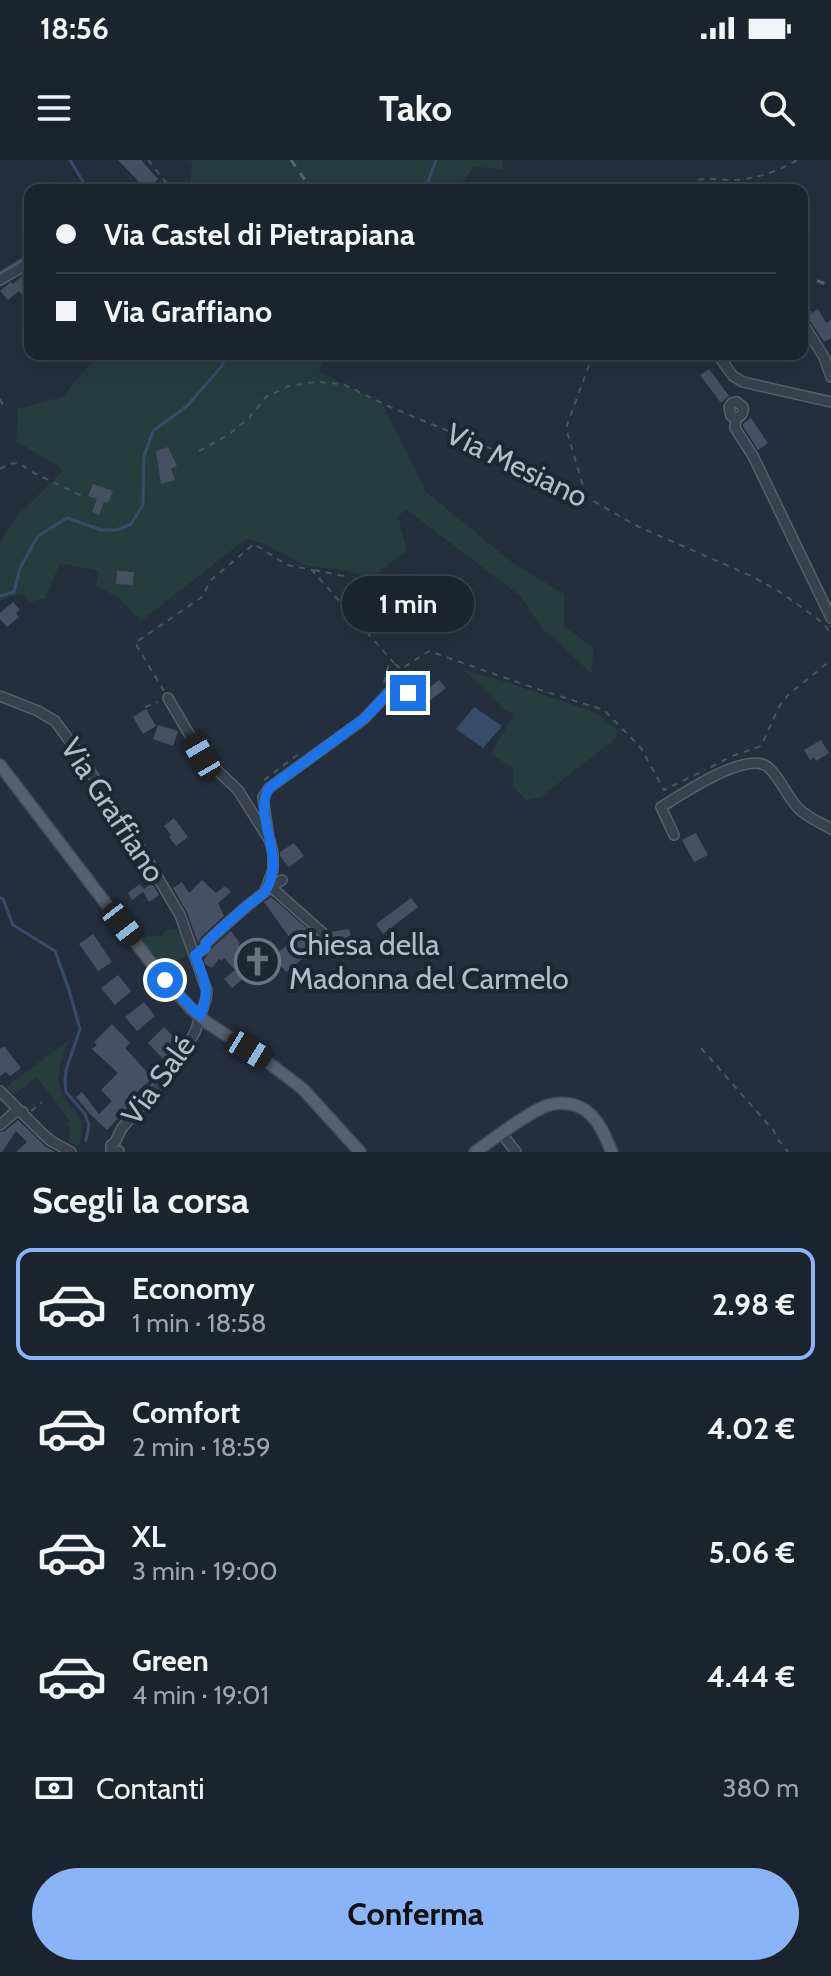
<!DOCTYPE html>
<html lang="it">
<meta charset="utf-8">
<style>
:root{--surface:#1b232e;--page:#282f3a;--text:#f1f3f6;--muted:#a0a4aa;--line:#39404a;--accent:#8ab4f8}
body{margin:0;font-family:Cabin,sans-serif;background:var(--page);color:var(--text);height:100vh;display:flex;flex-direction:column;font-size:30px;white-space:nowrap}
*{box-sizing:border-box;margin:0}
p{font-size:26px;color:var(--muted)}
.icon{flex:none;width:44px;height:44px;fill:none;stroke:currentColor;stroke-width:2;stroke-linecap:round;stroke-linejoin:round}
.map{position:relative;height:992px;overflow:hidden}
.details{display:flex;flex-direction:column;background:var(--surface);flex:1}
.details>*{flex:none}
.guide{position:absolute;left:24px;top:24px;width:784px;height:176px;border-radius:16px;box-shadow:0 8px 32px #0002,0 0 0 2px var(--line);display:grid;align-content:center;height:176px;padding:0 32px;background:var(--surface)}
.end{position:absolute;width:36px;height:36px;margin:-18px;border:10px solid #1a73e8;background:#fff;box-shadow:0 0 0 4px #fff}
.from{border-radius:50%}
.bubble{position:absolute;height:56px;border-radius:28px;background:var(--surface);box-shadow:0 8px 32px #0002,0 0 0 2px var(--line);font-size:26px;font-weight:700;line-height:56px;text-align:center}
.car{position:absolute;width:24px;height:48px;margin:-24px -12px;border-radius:10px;box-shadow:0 0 6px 2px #0007;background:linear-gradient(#222 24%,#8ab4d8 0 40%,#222 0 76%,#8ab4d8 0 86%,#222 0)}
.guide b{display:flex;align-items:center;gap:28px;height:76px;font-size:30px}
.guide b+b{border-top:2px solid var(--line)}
.guide i{width:20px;height:20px;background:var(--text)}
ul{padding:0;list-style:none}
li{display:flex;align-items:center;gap:24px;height:112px;margin:0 16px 12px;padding:0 16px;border:4px solid transparent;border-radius:16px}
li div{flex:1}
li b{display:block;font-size:30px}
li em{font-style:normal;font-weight:700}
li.current{border-color:var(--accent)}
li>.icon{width:72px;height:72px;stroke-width:1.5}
h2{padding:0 32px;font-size:36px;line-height:96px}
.pay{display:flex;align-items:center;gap:20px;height:88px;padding:0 32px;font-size:30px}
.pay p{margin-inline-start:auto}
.primary-button{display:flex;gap:16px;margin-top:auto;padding:16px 32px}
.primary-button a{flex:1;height:92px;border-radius:48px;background:var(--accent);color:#111;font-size:32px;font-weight:700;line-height:92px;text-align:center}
.status{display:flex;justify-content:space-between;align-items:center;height:56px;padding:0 40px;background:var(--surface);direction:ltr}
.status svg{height:22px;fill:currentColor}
header{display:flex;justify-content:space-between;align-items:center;height:104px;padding:0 32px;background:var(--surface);font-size:36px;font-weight:700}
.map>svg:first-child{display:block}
.green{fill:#263c3f}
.water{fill:#394c67}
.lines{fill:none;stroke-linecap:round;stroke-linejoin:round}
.stream{stroke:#394c67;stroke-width:3}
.building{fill:#455162}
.minor-casing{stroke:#565f6c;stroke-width:12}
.major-casing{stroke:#414a57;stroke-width:14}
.path{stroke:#44595c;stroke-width:2;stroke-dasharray:6 6;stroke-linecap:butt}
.minor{stroke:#38414e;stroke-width:9}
.major{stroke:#56606e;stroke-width:11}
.rail{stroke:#5a6575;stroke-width:3;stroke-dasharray:8 8;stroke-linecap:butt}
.route{stroke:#1a73e8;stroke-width:10}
.labels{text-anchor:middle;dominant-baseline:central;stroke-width:8;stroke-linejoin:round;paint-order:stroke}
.street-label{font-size:30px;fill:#b4bcc9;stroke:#1d2633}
.poi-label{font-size:30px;fill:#b4bcc9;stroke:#1d2633;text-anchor:start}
</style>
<div class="status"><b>18:56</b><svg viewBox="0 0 49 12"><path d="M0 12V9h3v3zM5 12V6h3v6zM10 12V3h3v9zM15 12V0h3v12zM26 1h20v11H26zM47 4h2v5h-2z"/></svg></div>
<header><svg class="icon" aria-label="menu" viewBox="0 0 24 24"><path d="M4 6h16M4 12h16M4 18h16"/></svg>Tako<svg class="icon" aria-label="search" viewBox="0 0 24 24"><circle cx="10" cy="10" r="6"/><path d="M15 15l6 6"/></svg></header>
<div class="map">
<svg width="831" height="992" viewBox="0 0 831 992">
<rect width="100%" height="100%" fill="#242f3e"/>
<path class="green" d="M 190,0 L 502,0 L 503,9 L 474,7 L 456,30 L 190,30 L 192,3 Z
M 102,194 L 329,194 L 319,211 L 383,245 L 426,332 L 513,403 L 564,434 L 564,466 L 594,488 L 591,513 L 543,469 L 520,436 L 406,349 L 398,356 L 407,391 L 370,418 L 347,411 L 305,405 L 267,385 L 246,379 L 141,461 L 118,437 L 96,426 L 99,411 L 60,403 L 45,438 L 30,442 L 23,434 L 0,440 L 0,382 L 18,355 L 64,310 L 16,281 L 18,249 L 63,237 L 85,209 Z
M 464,510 L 503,521 L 596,553 L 617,569 L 616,578 L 541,637 L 526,640 L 513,626 L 513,608 L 491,594 L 514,554 L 504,549 Z
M 167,769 L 182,771 L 191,791 L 164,812 L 141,777 L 162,776 Z
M 69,880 C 64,893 57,909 59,923 C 62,952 91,945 79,986 L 69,982 L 70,969 L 67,964 L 70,961 L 37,917 L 14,935 L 6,927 Z"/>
<path class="water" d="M 474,547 L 502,566 L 483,588 L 456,569 Z"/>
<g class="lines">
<path class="stream" d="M 70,0 L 88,30
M 425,30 L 436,0
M 0,113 L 30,94
M 0,436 L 14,432 L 20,408 L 38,376 L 67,358 L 102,370 L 117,370 L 131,364 L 143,345 L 144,296 L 153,271 L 187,246 L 221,207 L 228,194
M 0,738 L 3,739 L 13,765 L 55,791 L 69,830 L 80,869 L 66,910 L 65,920 L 66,932 L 85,954 L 89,965 L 86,980"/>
</g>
<path class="building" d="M 118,0 L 141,0 L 158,19 L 147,30 Z
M 22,116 L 27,121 L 30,118 L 30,129 L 23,136 L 19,131 L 8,140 L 0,131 L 11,122 L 13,124 Z
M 802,137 L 812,153 L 818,149 L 826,163 L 831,160 L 831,178 L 824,182 L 808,158 L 802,155 Z
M 709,209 L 729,236 L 721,243 L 700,215 Z
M 751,258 L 768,283 L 758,290 L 743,266 L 743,264 Z
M 168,287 L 177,306 L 171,309 L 175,320 L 161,324 L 156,291 Z
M 93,324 L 113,331 L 108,343 L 104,342 L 99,355 L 92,352 L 97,339 L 88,336 Z
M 117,411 L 134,412 L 133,425 L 116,424 Z
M 13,442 L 20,450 L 16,453 L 19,457 L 7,467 L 0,459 L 0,453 Z
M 439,520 L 446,528 L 428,542 L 423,533 Z
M 146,549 L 156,566 L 143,574 L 133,557 Z
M 158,565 L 178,571 L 173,586 L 153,579 Z
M 821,580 L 829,593 L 816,601 L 814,597 L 810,600 L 804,590 Z
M 174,658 L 188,677 L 176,686 L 169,677 L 171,675 L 164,666 Z
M 696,673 L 708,695 L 694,702 L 682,680 Z
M 294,683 L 304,696 L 289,707 L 280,696 L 280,692 Z
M 202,720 L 216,733 L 225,726 L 231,732 L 218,743 L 224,756 L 201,777 L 198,783 L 187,752 L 173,728 L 182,722 L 189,733 Z
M 152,723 L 159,735 L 149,742 L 143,732 L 132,740 L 128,733 L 140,724 L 144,729 Z
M 271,737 L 323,782 L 316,783 L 320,789 L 313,795 L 311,792 L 286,812 L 273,797 L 292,781 L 264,742 Z
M 411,738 L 418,747 L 383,774 L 376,764 Z
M 349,769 L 351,778 L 348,779 L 349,783 L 339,784 L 338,780 L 330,781 L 331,772 Z
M 231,771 L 240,783 L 238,784 L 254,803 L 242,814 L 245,817 L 232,828 L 224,819 L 235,810 L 224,798 L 222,801 L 219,799 L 212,808 L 205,804 L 204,800 L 213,787 Z
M 93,774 L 112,802 L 98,811 L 79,784 Z
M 118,815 L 131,831 L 115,845 L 101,828 Z
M 144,842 L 155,856 L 137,871 L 125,857 Z
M 112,864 L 130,883 L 125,888 L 147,912 L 152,906 L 158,912 L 129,940 L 132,943 L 107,970 L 90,954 L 76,937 L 82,932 L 99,954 L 112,941 L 101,930 L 118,913 L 92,889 L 97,885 L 94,882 Z
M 164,867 L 179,883 L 163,899 L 148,883 Z
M 4,886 L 21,908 L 10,916 L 6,912 L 0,916 L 0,889 Z
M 18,960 L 46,987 L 55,992 L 16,992 L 27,982 L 16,971 L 2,992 L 0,992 L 0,972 L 5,971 Z"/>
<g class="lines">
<defs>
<path id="minor" d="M 0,120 L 30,102
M 802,162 L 824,197 L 831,217
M 717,194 L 733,216 L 743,222 L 831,242
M 736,258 L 731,256 L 729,247 L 732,243 L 737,242 L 743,247 C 744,253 742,256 736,258 L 735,268 L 753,296 L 831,458
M 0,536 L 38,551 L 55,561 L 77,591 L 145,696 L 180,755 L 207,831 L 206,839 L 195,872 L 176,905 L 122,968 L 115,982 L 111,985 L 111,990
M 168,538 L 202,596 L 238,630 L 270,681 L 273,693 L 273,710 L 265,731
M 674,675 L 661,647 C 681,635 749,588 769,608 C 781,619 787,637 799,649 C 808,658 820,662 831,669
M 269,679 L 263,637 L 269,628 L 364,559 L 393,528 L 400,525 L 416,545
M 271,727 L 324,774
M 195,795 L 205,788 L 206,783 C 230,761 254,738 282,720
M 0,931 L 42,973 L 51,981 L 71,992
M 0,965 L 15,952 L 23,952
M 502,974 L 516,992
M 117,992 L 119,991"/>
<path id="major" d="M 0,605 L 156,809 L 191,849 L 209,864 L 265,900 L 303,929 L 360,992
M 475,992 C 494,979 529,951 549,945 C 563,941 580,944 590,954 C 601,964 606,979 612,992"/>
</defs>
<use href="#minor" class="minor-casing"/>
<use href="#major" class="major-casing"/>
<path class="path" d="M 148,0 L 168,25 L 166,30
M 693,30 L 697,20 C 710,18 722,20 735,20 C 756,19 779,11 797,0
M 0,239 L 3,245 L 2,250
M 199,291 L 228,275 L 249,258 L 266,237 L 289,226 L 315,222 L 343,224 L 390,247 L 509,296 L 548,315 L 637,366 L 749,415 L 775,429 L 800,446 L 824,464 L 831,474
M 0,309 L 9,304 L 19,303 L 32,312 L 82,336
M 586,336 L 566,268 L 592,197
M 314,410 L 344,416
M 384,523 L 388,507 L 395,504 L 401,509 L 429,491 L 534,528 L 604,550 L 641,588 L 664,630 L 705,610
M 164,531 L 135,483 L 202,437 L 211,420 L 254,384 L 287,405 L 312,410 L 394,503
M 145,547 L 158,542
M 711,607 L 730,597 L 761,586 L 780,545 L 788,535 L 831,500
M 264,620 L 300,593
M 701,888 L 774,971 L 776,977 L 788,992
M 31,951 L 42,942"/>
<use href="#minor" class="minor"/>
<use href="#major" class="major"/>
<path class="rail" d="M 291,0 L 312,30
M 802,115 L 831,126"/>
</g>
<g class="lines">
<path class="route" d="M 165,820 L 200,856 C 211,828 205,823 195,795 L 205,788 L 206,783 C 219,770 233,758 247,746 C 253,741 262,736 266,730 C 287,694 252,657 269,628 L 364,559 L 393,528 L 400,525 L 408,533"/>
</g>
<defs>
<symbol id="church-ring" viewBox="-11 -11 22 22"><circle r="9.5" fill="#1d2633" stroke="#6b7280" stroke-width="1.5"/><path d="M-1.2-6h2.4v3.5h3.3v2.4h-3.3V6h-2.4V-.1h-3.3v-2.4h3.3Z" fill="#6b7280"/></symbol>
</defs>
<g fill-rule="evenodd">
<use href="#church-ring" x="232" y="776" width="51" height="51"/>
</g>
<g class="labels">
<g class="street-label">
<text transform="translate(517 305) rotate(26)">Via Mesiano</text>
<text transform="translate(113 650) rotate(57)">Via Graffiano</text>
<text transform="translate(158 920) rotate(-54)">Via Salé</text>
</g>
<g class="poi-label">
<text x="289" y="784">Chiesa della<tspan x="289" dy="34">Madonna del Carmelo</tspan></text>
</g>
</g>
</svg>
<i class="end from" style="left:165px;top:820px"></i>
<i class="end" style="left:408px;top:533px"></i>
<div class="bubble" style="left:342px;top:416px;width:132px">1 min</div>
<i class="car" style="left:202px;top:596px;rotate:330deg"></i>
<i class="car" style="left:122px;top:764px;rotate:142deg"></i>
<i class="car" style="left:249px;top:890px;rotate:121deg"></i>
<div class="guide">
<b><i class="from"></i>Via Castel di Pietrapiana</b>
<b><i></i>Via Graffiano</b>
</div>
</div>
<section class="details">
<h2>Scegli la corsa</h2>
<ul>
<li class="current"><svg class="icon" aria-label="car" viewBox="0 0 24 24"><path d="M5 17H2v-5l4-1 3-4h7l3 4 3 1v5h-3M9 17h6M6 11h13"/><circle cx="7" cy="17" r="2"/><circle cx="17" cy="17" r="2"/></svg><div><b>Economy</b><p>1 min · 18:58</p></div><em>2.98 €</em></li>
<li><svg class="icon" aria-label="car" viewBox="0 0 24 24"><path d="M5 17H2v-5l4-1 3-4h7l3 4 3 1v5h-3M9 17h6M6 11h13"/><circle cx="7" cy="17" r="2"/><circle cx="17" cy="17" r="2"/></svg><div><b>Comfort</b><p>2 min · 18:59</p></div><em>4.02 €</em></li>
<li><svg class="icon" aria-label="car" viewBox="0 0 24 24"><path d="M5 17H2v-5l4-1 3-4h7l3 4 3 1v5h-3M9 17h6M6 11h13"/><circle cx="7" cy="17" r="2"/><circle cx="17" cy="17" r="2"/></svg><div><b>XL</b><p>3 min · 19:00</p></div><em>5.06 €</em></li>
<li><svg class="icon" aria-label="car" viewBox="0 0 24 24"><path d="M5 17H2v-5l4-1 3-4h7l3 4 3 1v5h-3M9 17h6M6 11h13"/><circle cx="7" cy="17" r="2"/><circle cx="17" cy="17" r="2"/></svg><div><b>Green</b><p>4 min · 19:01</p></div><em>4.44 €</em></li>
</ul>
<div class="pay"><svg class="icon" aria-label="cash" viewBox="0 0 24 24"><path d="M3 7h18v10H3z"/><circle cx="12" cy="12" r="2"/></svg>Contanti<p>380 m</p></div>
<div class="primary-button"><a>Conferma</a></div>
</section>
